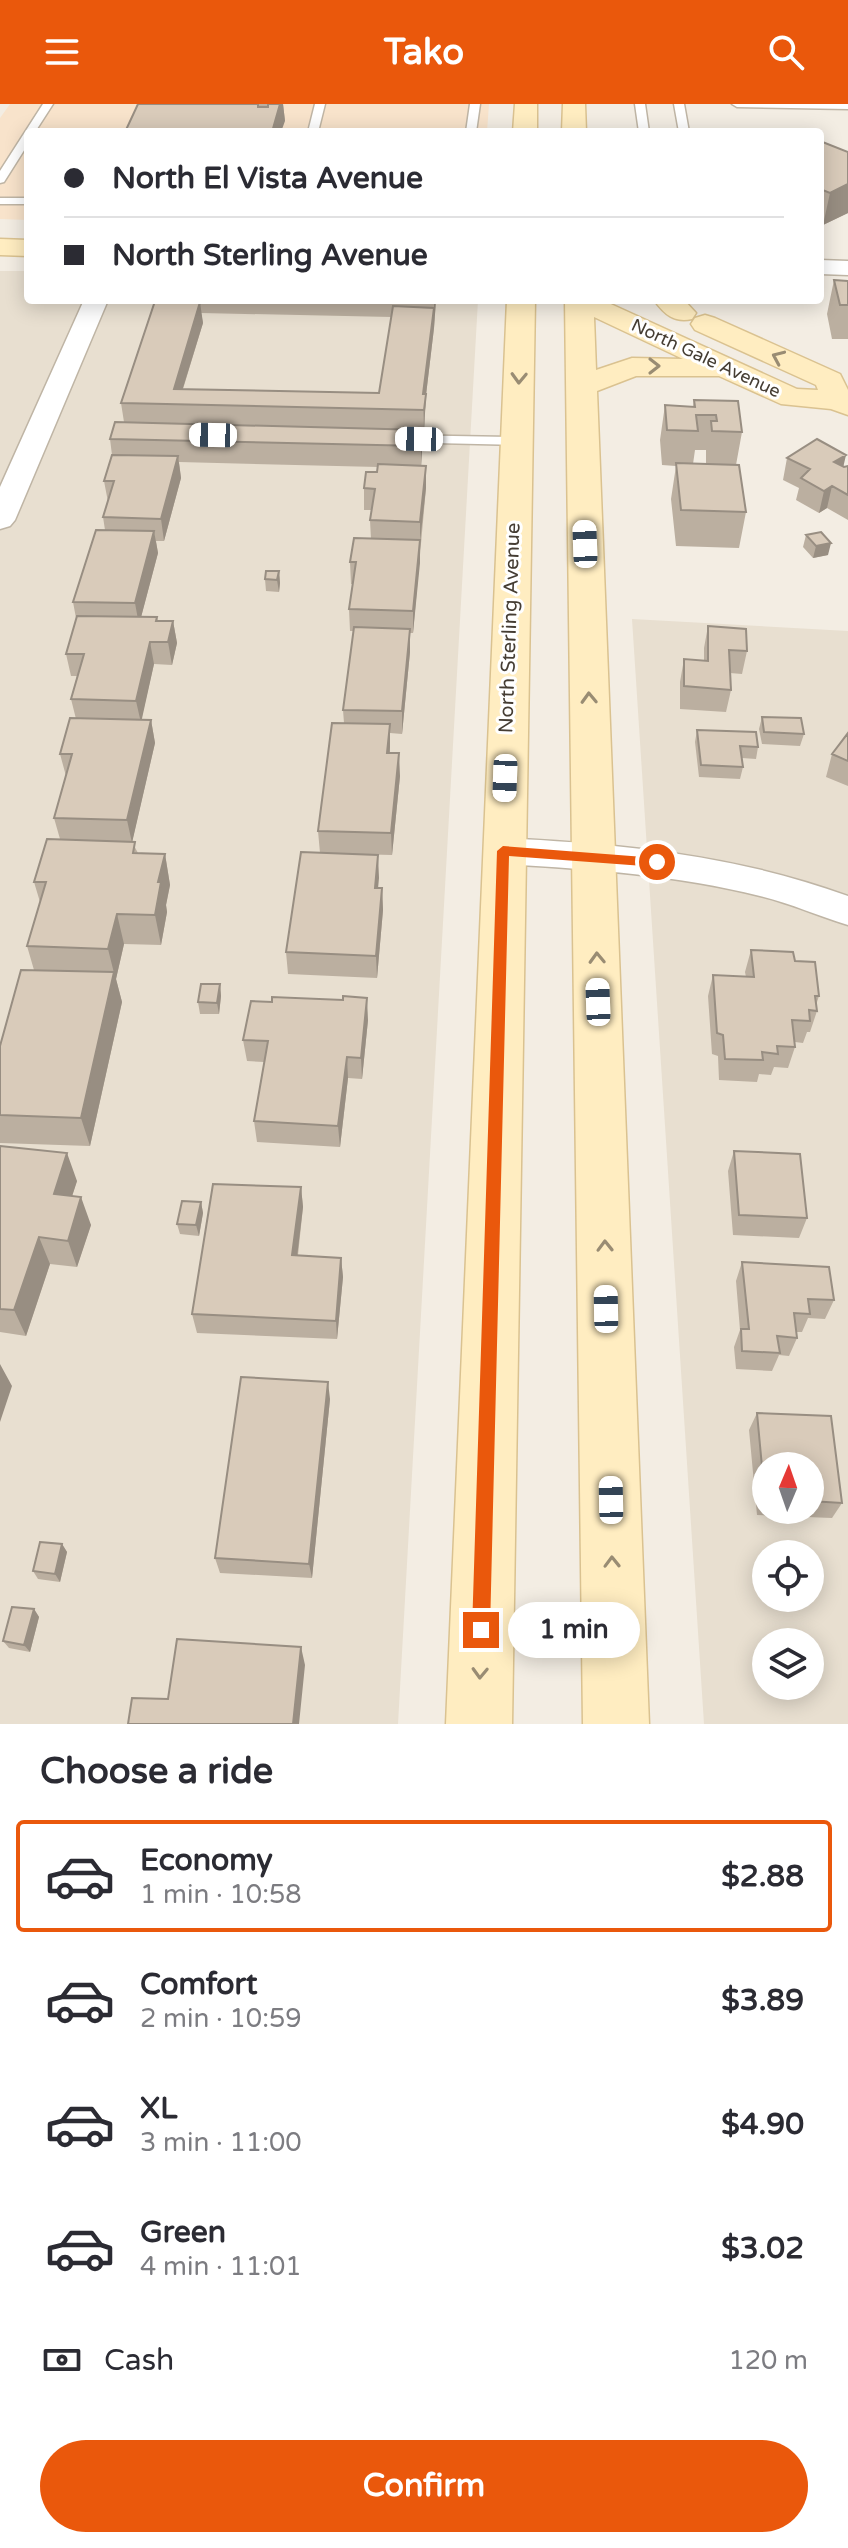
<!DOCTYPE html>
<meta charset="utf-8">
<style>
:root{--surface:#fff;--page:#f2f2f3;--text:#2b2b33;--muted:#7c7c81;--line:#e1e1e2;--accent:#ea580c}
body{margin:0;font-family:"Varela Round",sans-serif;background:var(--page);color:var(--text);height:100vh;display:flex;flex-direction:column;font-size:30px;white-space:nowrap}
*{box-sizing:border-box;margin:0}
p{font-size:26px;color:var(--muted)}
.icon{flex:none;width:44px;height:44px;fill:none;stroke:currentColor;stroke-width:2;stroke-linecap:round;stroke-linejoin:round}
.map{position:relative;height:1620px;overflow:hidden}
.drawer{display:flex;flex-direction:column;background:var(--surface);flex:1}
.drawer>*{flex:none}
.banner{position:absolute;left:24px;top:24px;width:800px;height:176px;border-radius:8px;box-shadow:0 4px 20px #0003;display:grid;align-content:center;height:176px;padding:0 40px;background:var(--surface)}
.needle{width:52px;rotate:2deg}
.controls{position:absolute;left:752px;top:1348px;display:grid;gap:16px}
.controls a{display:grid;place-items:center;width:72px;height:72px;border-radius:50%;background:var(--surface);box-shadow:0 4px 20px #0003;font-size:40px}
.end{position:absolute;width:36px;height:36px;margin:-18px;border:10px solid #ea580c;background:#fff;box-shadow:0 0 0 4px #fff}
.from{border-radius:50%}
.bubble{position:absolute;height:56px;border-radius:28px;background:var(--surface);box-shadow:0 4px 20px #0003;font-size:26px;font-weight:800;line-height:56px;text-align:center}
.car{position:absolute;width:24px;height:48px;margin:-24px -12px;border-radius:10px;box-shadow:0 0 6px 2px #0007;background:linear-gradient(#fff 24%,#345 0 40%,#fff 0 76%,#345 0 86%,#fff 0)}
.banner b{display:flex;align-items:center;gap:28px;height:76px;font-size:30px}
.banner b+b{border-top:2px solid var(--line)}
.banner i{width:20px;height:20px;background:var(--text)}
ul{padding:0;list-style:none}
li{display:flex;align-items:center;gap:24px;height:112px;margin:0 16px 12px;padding:0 24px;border:4px solid transparent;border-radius:8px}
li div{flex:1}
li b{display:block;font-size:30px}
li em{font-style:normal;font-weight:800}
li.current{border-color:var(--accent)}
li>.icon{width:72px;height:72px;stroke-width:1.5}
h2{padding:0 40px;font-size:36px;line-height:96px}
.pay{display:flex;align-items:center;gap:20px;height:88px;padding:0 40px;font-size:30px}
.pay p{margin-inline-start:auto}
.button{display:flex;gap:16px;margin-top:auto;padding:16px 40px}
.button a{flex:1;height:92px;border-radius:48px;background:var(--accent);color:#fff;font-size:32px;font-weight:800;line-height:92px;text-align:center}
header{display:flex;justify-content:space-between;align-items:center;height:104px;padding:0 40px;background:var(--accent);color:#fff;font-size:36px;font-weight:800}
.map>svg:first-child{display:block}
.residential{fill:#e8dfd0;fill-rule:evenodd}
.commercial{fill:#f8e3cb}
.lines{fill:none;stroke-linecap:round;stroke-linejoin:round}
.lane-casing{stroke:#bfb5a5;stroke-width:3}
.street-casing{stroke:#bfb5a5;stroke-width:3}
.secondary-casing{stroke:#dac290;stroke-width:3}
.lane{fill:#fff;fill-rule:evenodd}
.street{fill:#fff;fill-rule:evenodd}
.secondary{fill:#ffedc1;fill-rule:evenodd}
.wall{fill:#bbafa0;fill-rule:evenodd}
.shaded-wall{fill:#988e82}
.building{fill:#d9cbba;stroke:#988e82;stroke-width:2}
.oneway{stroke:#998c73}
.route{fill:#ea580c}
.labels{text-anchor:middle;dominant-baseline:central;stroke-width:6;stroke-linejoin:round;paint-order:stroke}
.far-street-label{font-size:18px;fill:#453d33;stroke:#fff}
.street-label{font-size:20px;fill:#453d33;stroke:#fff}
</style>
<header><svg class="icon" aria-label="menu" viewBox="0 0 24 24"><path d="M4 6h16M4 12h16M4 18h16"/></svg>Tako<svg class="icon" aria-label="search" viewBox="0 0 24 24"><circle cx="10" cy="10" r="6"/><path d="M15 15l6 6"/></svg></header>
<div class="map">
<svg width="848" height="1620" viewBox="0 0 848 1620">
<rect width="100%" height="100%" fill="#f3ede3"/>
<path class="residential" d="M 0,167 L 28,167 L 28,196 L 478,196 L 398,1620 L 0,1620 Z
M 632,515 L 848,527 L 848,1620 L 704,1620 ZM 766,1362 L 810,1362 L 810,1406 L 766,1406 ZM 766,1450 L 810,1450 L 810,1494 L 766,1494 ZM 766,1538 L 810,1538 L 810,1582 L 766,1582 Z"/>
<path class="commercial" d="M 10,0 L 489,0 L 487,28 L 28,28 L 28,116 L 0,115 L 0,14 Z"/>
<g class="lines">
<defs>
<path id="lane" d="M 43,0 L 53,0 L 35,28 L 28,28 L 28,40 L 4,78 L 0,79 L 0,67 Z
M 315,0 L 325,0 L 318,28 L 308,28 Z
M 470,0 L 480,0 L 476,28 L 466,28 Z
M 635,0 L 645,0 L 649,28 L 639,28 Z
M 674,0 L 684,0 L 689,28 L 679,28 Z
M 732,0 L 848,0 L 848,5 L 737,3 Z
M 0,94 L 28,94 L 28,100 L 0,100 Z
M 397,331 L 517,333 L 524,337 L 517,341 L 392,338 L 390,335 Z"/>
<path id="street" d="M 820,156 L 848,157 L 848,171 L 820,170 Z
M 84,196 L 108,196 L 15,416 L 10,422 L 0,425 L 0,383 Z
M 503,734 C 621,740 736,751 848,792 L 848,821 C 818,812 790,799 760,792 C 676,771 590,765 503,760 L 490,756 L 485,747 L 490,738 Z"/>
<path id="secondary" d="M 515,0 L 537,0 L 537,28 L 513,28 Z
M 563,0 L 585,0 L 586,28 L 562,28 Z
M 0,135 L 28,136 L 28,152 L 0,151 Z
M 507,196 L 535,196 L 512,1620 L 446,1620 Z
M 565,196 L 602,196 L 797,285 L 818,286 L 816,281 L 695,226 L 691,220 L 695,214 L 705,211 L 715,214 L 840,270 L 848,286 L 848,311 L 831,305 L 781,300 L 719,272 L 636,272 L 597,287 L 649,1620 L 583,1620 ZM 594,213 L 683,255 L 632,254 L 596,266 Z
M 654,196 L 684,196 L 696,209 L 692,215 C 674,219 664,210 654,196 Z"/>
</defs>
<use href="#lane" class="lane-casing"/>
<use href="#street" class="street-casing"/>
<use href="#secondary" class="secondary-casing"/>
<use href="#lane" class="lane"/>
<use href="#street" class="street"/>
<use href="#secondary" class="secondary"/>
</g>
<path class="wall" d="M 138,0 L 283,0 L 285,17 Z
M 820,37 L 848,48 L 848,109 L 823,121 L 820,119 Z
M 834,176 L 848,177 L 848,235 L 832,235 L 827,210 Z
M 163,196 L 436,196 L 434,224 L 426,291 L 424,327 L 422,327 L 421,362 L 426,362 L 426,384 L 413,529 L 410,529 L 410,548 L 402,630 L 390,629 L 390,649 L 400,672 L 392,751 L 352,750 L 378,751 L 378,784 L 382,784 L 383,806 L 377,874 L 288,870 L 286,848 L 320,749 L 318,727 L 344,619 L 343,606 L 354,527 L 350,527 L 349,505 L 353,480 L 351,480 L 350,458 L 371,435 L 370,416 L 372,406 L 364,406 L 364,384 L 377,368 L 378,363 L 179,358 L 181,374 L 164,437 L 156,437 L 158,449 L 141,513 L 157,513 L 158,517 L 173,517 L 177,539 L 172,561 L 154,560 L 141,616 L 151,616 L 155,639 L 132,738 L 138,749 L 165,750 L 170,781 L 166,801 L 167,808 L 161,841 L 124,840 L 116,875 L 122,898 L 90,1042 L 0,1039 L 0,942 L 34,866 L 27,842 L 40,798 L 34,778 L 60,735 L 54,714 L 66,672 L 60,650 L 76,615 L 71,595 L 77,572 L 71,572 L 66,550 L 76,514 L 73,498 L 105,426 L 103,413 L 108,398 L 104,377 L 112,351 L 110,335 L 124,318 L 121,299 ZM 201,209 L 391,213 L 379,289 L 183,285 L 203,219 Z
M 694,296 L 742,328 L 736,361 L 746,408 L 739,444 L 676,442 L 671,395 L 676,362 L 662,361 L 660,336 L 665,301 L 693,303 ZM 695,346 L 706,346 L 706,360 L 693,360 Z
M 787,354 L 844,362 L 848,362 L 848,416 L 827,404 L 819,409 L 796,396 L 799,384 L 783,376 Z
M 806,431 L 828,451 L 813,454 L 803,443 Z
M 279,467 L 280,479 L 279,488 L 266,487 L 265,475 Z
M 708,522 L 747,547 L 742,570 L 730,569 L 731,586 L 726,608 L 680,605 L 680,578 L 684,555 L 704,557 L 704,544 Z
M 762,613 L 804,630 L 800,642 L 762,640 L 759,625 Z
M 697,626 L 758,643 L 756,655 L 742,654 L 743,663 L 740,675 L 699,673 L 695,638 Z
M 848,629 L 848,682 L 826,673 L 832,650 Z
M 751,846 L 795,857 L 819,892 L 816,901 L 817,907 L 810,928 L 807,928 L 803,939 L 795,938 L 795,943 L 788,964 L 774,963 L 771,971 L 759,970 L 757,978 L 719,976 L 718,952 L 712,950 L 708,892 L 713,871 L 746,873 L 745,868 Z
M 220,880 L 221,892 L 219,910 L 200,910 L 198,898 Z
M 368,916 L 362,975 L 348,974 L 340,1043 L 257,1038 L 254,1017 L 264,958 L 247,957 L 243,936 Z
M 0,1042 L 77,1077 L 72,1092 L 91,1121 L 77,1163 L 50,1160 L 26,1232 L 0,1228 Z
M 734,1047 L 807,1114 L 799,1134 L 733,1131 L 728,1067 Z
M 301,1083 L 303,1103 L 298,1151 L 341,1154 L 343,1173 L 337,1235 L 197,1229 L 192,1210 Z
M 201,1098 L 203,1109 L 199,1132 L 180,1130 L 177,1120 Z
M 742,1158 L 834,1196 L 825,1215 L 808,1214 L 802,1228 L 796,1228 L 797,1234 L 789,1252 L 779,1251 L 772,1267 L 736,1265 L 734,1243 L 740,1226 L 736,1177 Z
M 330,1295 L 312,1474 L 220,1469 L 215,1454 Z
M 757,1309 L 831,1312 L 842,1399 L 832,1414 L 757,1411 L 749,1326 ZM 766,1362 L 810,1362 L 810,1406 L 766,1406 Z
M 62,1440 L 67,1448 L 60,1478 L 38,1475 L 33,1467 Z
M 34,1505 L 39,1513 L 30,1548 L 9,1544 L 3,1537 Z"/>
<path class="shaded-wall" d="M 280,0 L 283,0 L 285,17 L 281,28 L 272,28 Z
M 848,80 L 848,109 L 823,121 L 830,89 Z
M 434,196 L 436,196 L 434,224 L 426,291 L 424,327 L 423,290 L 434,205 Z
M 200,198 L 203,219 L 178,300 L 174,285 Z
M 422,326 L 422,348 L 421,364 L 421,342 Z
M 846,351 L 841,373 L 834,358 Z
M 178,352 L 181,374 L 164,437 L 161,415 Z
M 426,362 L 426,384 L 420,438 L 420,459 L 413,529 L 413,507 L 420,439 L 420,418 Z
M 832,382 L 827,404 L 819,409 L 824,387 Z
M 154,427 L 158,449 L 139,521 L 135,499 Z
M 831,439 L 828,451 L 813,454 L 816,442 Z
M 279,467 L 280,479 L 279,488 L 277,476 Z
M 173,517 L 177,539 L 172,561 L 168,538 Z
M 410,525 L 410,548 L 402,630 L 402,607 Z
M 150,538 L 154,560 L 141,619 L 136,597 Z
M 151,616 L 155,639 L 132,739 L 127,716 Z
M 390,620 L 390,643 L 388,671 L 387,649 Z
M 399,649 L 400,672 L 392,751 L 391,729 Z
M 165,750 L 170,781 L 166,801 L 167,808 L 161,841 L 155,811 L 158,778 Z
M 378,751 L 379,774 L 376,806 L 375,784 Z
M 382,784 L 383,806 L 377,874 L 376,852 Z
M 117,810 L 124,840 L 116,875 L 122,898 L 90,1042 L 81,1014 L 114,869 L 108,845 Z
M 220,880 L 221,892 L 219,910 L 217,899 Z
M 367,894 L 368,916 L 362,975 L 361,954 Z
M 347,953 L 348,974 L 340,1043 L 338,1022 Z
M 67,1049 L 77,1077 L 64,1117 L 54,1090 Z
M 301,1083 L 303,1103 L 295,1170 L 292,1151 Z
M 81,1093 L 91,1121 L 77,1163 L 68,1137 Z
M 201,1098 L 203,1109 L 199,1132 L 196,1121 Z
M 39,1133 L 50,1160 L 26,1232 L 14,1206 Z
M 341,1154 L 343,1173 L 337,1235 L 336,1217 Z
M 0,1260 L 12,1282 L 0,1318 Z
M 328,1278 L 330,1295 L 312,1474 L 309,1460 Z
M 62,1440 L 67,1448 L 60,1478 L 55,1470 Z
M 34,1505 L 39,1513 L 30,1548 L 24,1541 Z
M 301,1543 L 305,1561 L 299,1620 L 293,1620 Z"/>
<path class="building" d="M 138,0 L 258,0 L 258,3 L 268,3 L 268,0 L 280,0 L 272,28 L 125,28 Z
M 759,25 L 768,25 L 770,28 L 758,28 L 759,28 Z
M 820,37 L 848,48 L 848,80 L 830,89 L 820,85 Z
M 834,176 L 848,177 L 848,201 L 840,201 Z
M 155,197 L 200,198 L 174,285 L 379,289 L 393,202 L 434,204 L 423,290 L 426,290 L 424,306 L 121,299 Z
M 694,296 L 738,297 L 742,328 L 712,327 L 711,317 L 717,317 L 716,311 L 696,311 L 698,327 L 667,326 L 665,301 L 695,303 Z
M 115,318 L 422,326 L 421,342 L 110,335 Z
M 817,335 L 846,351 L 834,358 L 844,363 L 848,362 L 848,391 L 832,382 L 824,387 L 801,374 L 810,365 L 787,354 Z
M 112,351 L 178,352 L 161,415 L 103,413 L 114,377 L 104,377 Z
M 676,359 L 739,361 L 746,408 L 681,406 Z
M 378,360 L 426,362 L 420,418 L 370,416 L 375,385 L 364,384 L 366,368 L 377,368 Z
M 96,426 L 154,427 L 135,499 L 73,498 Z
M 821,428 L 831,439 L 816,442 L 806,431 Z
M 354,434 L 420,436 L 413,507 L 349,505 L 356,458 L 350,458 Z
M 266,467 L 279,467 L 277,476 L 265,475 Z
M 77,512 L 157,513 L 156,517 L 173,517 L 168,538 L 150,538 L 136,597 L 71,595 L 84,550 L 66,550 Z
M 708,522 L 746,525 L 747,547 L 729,546 L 731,586 L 684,582 L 684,555 L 708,557 Z
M 354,523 L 410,525 L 402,607 L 343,606 Z
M 762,613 L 801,614 L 804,630 L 764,628 Z
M 70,614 L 151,616 L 127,716 L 54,714 L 72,650 L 60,650 Z
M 332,619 L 390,620 L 387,649 L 399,649 L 391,729 L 318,727 Z
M 697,626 L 756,628 L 758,643 L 740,642 L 743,663 L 701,661 Z
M 848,629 L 848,657 L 832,650 Z
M 47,735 L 135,738 L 133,749 L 165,750 L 158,778 L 161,778 L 155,811 L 117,810 L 108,845 L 27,842 L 46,778 L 34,778 Z
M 301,748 L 378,751 L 375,784 L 382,784 L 376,852 L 286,848 Z
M 751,846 L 793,848 L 795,857 L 815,858 L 819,892 L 815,892 L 817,907 L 809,906 L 810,917 L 792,916 L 795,943 L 777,942 L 778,950 L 762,948 L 763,956 L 725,955 L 723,931 L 717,929 L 713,871 L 754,873 Z
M 21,866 L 114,868 L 81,1014 L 0,1011 L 0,942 Z
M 201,880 L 220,880 L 217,899 L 198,898 Z
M 343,892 L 367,894 L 361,954 L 347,953 L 338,1022 L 254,1017 L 268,937 L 243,936 L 251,897 L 272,898 L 272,893 L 343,896 Z
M 0,1042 L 67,1049 L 54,1090 L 81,1093 L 68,1137 L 39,1133 L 14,1206 L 0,1205 Z
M 734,1047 L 800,1050 L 807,1114 L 739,1111 Z
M 213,1080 L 301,1083 L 292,1151 L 341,1154 L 336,1217 L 192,1210 Z
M 182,1097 L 201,1098 L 196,1121 L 177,1120 Z
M 742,1158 L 829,1163 L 834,1196 L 808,1195 L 810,1210 L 794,1209 L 797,1234 L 777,1232 L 780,1249 L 742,1247 L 741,1225 L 749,1225 Z
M 241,1273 L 328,1278 L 309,1460 L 215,1454 Z
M 757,1309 L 831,1312 L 842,1399 L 810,1397 L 810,1362 L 766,1362 L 765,1395 Z
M 40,1438 L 62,1440 L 55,1470 L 33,1467 Z
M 12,1503 L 34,1505 L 24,1541 L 3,1537 Z
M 177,1535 L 301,1543 L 293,1620 L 128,1620 L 132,1594 L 168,1595 Z"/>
<defs><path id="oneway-chevron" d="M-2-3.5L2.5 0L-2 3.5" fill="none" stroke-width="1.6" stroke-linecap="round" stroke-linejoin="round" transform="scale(2)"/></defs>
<g class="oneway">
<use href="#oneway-chevron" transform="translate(778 253) rotate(-156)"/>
<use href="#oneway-chevron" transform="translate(654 262)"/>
<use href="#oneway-chevron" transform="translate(519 274) rotate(92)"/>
<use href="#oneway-chevron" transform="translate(589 594) rotate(-92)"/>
<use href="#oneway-chevron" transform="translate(597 854) rotate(-92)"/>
<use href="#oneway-chevron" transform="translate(605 1142) rotate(-91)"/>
<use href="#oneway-chevron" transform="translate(612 1458) rotate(-91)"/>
<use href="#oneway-chevron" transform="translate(480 1569) rotate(92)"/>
</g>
<path class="route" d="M 503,742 L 657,754 L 663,758 L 657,763 L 509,752 L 490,1526 L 488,1533 L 481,1536 L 475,1533 L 472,1526 L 497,747 Z"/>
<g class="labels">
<g class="far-street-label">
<text transform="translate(706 254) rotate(25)">North Gale Avenue</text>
</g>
<g class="street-label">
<text transform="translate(510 524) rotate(-88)">North Sterling Avenue</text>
</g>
</g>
</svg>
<div class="controls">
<a><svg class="needle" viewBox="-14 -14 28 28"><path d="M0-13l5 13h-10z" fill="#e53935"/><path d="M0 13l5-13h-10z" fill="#7c7c81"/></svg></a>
<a><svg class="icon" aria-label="locate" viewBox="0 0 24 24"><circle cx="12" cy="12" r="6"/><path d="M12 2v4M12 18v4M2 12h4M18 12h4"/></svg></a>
<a><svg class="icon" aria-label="layers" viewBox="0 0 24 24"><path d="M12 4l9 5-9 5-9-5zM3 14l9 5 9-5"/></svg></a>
</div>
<i class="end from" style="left:657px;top:758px"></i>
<i class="end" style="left:481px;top:1526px"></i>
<div class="bubble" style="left:508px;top:1498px;width:132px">1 min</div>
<i class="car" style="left:213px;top:331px;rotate:271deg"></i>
<i class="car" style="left:419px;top:335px;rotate:271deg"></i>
<i class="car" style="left:585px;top:440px;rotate:358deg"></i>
<i class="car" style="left:505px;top:674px;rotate:182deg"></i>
<i class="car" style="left:598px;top:898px;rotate:358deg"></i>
<i class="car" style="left:606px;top:1205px;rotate:359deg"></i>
<i class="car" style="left:611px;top:1396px;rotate:359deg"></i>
<div class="banner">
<b><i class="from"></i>North El Vista Avenue</b>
<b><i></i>North Sterling Avenue</b>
</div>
</div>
<section class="drawer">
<h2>Choose a ride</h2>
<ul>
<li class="current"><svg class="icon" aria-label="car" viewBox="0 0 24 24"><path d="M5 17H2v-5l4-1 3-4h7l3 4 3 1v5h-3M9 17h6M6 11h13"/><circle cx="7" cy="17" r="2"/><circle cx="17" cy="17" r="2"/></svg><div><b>Economy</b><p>1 min · 10:58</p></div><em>$2.88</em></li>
<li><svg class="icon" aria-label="car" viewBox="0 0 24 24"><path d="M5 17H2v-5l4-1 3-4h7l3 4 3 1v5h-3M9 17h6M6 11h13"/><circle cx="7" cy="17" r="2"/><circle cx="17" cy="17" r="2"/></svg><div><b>Comfort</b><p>2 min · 10:59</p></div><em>$3.89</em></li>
<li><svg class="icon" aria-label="car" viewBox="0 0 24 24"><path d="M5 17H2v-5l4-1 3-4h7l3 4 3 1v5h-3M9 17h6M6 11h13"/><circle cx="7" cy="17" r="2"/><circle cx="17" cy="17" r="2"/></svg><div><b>XL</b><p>3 min · 11:00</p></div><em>$4.90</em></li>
<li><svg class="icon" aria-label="car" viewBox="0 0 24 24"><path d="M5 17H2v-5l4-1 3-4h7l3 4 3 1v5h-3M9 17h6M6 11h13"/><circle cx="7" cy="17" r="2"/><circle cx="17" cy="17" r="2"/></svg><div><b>Green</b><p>4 min · 11:01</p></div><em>$3.02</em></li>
</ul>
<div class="pay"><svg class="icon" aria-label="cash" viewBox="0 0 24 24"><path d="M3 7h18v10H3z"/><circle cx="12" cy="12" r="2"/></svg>Cash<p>120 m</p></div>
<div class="button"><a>Confirm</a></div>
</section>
